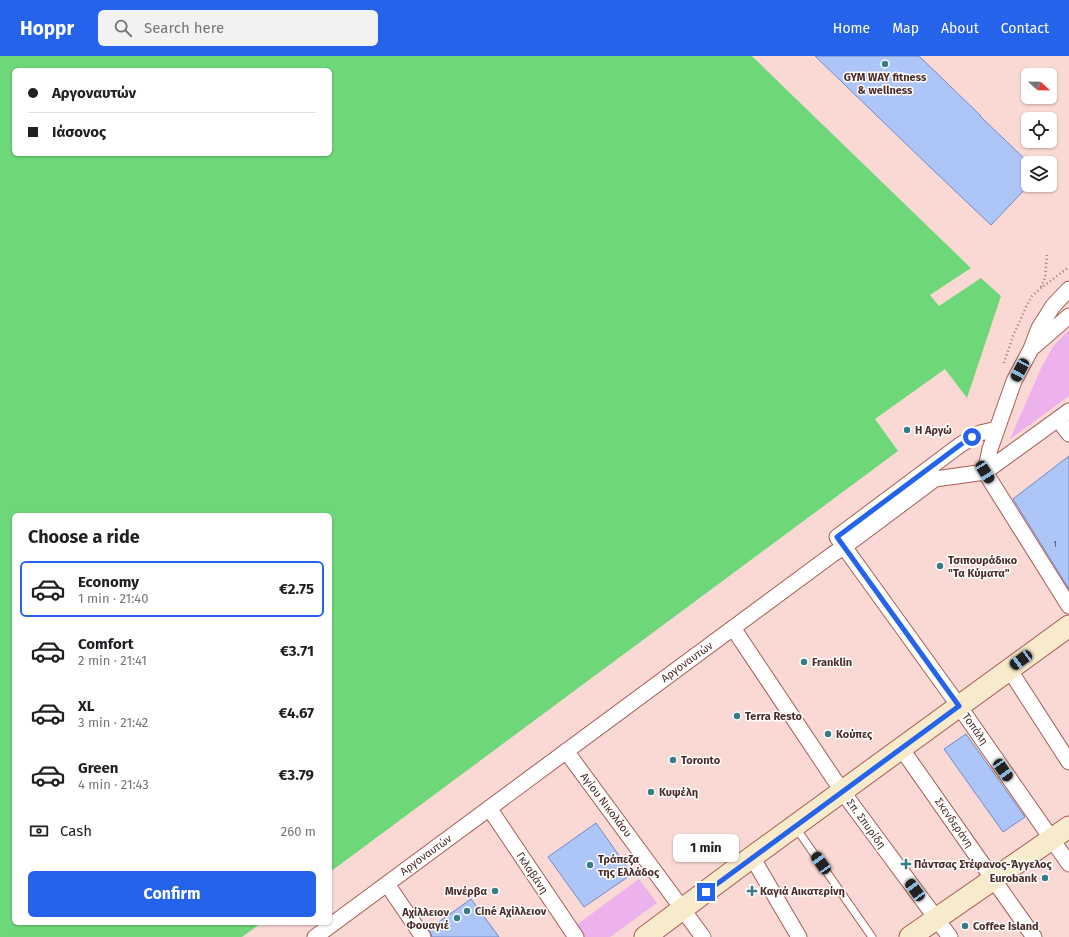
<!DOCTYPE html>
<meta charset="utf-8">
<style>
:root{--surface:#fff;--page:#f2f2f2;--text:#202124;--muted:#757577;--line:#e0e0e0;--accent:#2563eb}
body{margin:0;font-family:"Fira Sans",sans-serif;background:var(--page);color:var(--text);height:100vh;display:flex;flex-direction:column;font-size:15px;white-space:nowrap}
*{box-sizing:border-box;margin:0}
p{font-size:13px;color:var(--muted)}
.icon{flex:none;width:22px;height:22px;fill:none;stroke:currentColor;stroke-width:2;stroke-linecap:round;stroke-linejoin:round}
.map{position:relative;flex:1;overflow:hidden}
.details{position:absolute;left:12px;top:457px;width:320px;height:412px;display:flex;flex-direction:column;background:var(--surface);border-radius:6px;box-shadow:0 1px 3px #0004}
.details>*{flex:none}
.banner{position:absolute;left:12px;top:12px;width:320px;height:88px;border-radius:6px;box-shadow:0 1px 3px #0004;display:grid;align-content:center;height:88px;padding:0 16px;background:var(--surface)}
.needle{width:26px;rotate:112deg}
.controls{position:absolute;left:1021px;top:12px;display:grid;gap:8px}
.controls a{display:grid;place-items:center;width:36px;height:36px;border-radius:6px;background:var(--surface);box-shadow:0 1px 3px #0004;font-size:20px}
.end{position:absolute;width:18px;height:18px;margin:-9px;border:5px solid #2563eb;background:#fff;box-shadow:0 0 0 2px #fff}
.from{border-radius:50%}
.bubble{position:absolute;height:28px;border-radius:6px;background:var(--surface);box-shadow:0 1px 3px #0004;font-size:13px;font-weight:700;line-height:28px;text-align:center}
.car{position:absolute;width:12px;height:24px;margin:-12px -6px;border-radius:5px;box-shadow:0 0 3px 1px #0007;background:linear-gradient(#222 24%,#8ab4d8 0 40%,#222 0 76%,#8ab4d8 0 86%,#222 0)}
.banner b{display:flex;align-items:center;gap:14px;height:38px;font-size:15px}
.banner b+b{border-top:1px solid var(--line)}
.banner i{width:10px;height:10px;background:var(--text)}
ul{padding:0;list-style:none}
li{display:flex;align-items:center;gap:12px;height:56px;margin:0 8px 6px;padding:0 8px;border:2px solid transparent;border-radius:6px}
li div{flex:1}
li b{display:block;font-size:15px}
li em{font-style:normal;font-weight:700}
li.active{border-color:var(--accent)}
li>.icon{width:36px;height:36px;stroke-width:1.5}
h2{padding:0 16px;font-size:18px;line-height:48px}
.pay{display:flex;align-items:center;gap:10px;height:44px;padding:0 16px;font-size:15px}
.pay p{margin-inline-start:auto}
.primary-button{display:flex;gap:8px;margin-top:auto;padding:8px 16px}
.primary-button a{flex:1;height:46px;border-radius:6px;background:var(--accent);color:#fff;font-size:16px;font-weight:700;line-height:46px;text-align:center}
header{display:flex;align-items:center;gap:24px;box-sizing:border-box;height:56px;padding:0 20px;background:var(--accent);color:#fff}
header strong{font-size:19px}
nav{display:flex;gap:22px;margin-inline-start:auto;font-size:14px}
.search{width:280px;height:36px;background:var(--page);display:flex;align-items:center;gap:10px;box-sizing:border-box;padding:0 14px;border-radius:6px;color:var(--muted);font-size:15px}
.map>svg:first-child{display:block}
.green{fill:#edb1ed}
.water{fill:#6dd779;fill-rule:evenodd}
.pier{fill:#fad8d4}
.building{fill:#aec5f8;stroke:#708ac7}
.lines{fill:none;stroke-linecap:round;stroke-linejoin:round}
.lane-casing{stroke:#a75d57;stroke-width:9}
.street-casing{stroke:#a75d57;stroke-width:17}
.secondary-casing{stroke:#a75d57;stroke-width:23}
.path{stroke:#9c7b77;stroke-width:2.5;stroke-dasharray:1 3;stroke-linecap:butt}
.lane{stroke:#fff;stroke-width:7}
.street{stroke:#fff;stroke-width:15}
.secondary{stroke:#f8ebcb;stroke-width:21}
.route{stroke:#2563eb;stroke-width:5}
.poi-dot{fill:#367e86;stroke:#fff;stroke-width:1.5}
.labels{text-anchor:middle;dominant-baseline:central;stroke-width:3;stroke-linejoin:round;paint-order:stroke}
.number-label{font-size:9px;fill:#64525c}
.poi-label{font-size:11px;font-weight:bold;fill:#4c2c28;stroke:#fff;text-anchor:start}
.street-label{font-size:11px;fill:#4c2c28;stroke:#fff}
</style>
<header>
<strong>Hoppr</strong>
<div class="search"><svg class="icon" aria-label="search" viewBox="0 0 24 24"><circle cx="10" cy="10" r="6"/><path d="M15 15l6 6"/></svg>Search here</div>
<nav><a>Home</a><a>Map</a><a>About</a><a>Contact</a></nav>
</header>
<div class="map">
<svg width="1069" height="881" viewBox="0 0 1069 881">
<rect width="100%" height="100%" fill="#fad8d4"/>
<path class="green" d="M 1069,274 L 1069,340 L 1010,383 L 1042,310 L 1054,289 Z
M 639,823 L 657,847 L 610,881 L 584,881 L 575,870 Z"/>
<path class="water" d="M 0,0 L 752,0 L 971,212 L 1001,240 L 967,342 L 945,313 L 875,363 L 898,395 L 330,816 L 330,459 L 14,459 L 14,867 L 261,867 L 242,881 L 0,881 ZM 14,14 L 330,14 L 330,98 L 14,98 Z"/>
<path class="pier" d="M 752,0 L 755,0 L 972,211 L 1003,238 L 1001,240 L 981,222 L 939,250 L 930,239 L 971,212 Z"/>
<path class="building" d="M 815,0 L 919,0 L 981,60 L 981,61 L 1029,107 L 1028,107 L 1028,129 L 1029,129 L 991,169 L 932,113 Z
M 1069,400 L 1069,533 L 1013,443 Z
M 966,678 L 1025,761 L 1003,776 L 944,693 Z
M 596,767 L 632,818 L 584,851 L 548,801 Z
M 471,843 L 499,881 L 432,881 L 429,873 Z"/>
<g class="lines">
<defs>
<path id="lane" d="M 796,772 L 872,881"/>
<path id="street" d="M 1069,233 L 1053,250 L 1039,272 L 1031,293 L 1014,325 L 990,393 L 985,416 L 1069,550
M 1032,292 L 1069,260
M 1058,363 L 1069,378
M 997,373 L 980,377 L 960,389 L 837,481 L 959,650 L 1069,808
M 733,572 L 842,735 L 950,881
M 1009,613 L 1069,706
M 901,692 L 993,823 L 1034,881
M 566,695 L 703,881
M 489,752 L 576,881
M 752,801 L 799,881
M 387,828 L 423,881
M 315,881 L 833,498 L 844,491 L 935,423 L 985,416 L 1069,355"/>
<path id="secondary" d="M 645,881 L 752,801 L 1069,570
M 910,881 L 1069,771"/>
</defs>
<use href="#lane" class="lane-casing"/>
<use href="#street" class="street-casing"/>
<use href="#secondary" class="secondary-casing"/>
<path class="path" d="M 1041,231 L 1045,222 L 1047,199
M 1004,307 L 1013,280 L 1027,249 L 1032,240 L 1041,232 L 1069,211"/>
<use href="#lane" class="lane"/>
<use href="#street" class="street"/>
<use href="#secondary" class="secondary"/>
</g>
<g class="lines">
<path class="route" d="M 706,836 L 959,650 L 837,481 L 960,389 L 972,381"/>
</g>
<g class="poi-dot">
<circle cx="885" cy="8" r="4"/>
<circle cx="907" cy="374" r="4"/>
<circle cx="940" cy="510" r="4"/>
<circle cx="804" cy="606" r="4"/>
<circle cx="737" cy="660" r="4"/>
<circle cx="828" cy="678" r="4"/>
<circle cx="673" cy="704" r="4"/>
<circle cx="651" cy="736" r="4"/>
<path d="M904 802h4v4h4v4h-4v4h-4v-4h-4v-4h4z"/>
<circle cx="590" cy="809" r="4"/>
<circle cx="1045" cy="822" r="4"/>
<circle cx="495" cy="835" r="4"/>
<path d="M750 829h4v4h4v4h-4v4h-4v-4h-4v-4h4z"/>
<circle cx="467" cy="855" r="4"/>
<circle cx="457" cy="862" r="4"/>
<circle cx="965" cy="870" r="4"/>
</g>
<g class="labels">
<g class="number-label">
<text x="1055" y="488">1</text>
</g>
<g class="poi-label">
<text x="885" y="21" text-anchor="middle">GYM WAY fitness<tspan x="885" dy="13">&amp; wellness</tspan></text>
<text x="915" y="374">Η Αργώ</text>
<text x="948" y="504">Τσιπουράδικο<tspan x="948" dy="13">"Τα Κύματα"</tspan></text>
<text x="812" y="606">Franklin</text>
<text x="745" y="660">Terra Resto</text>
<text x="836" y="678">Κούπες</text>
<text x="681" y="704">Toronto</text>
<text x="659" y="736">Κυψέλη</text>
<text x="598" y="803">Τράπεζα<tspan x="598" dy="13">της Ελλάδος</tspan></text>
<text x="914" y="808">Πάντσας Στέφανος-Άγγελος</text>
<text x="1037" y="822" text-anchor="end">Eurobank</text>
<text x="487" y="835" text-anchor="end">Μινέρβα</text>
<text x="760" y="835">Καγιά Αικατερίνη</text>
<text x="475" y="855">Ciné Αχίλλειον</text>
<text x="449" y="856" text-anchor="end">Αχίλλειον<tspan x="449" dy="13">Φουαγιέ</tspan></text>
<text x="973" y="870">Coffee Island</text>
</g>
<g class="street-label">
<text transform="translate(687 606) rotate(-36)">Αργοναυτών</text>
<text transform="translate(975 673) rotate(55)">Τοπάλη</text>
<text transform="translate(606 749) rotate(53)">Αγίου Νικολάου</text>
<text transform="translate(954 767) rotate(55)">Σκενδεράνη</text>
<text transform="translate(866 768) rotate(54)">Σπ. Σπυρίδη</text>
<text transform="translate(426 799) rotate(-36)">Αργοναυτών</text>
<text transform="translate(532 817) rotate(56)">Γκλαβάνη</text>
</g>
</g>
</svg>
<div class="controls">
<a><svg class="needle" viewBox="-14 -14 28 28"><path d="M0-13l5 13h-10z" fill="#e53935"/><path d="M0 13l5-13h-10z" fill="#757577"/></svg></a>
<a><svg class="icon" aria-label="locate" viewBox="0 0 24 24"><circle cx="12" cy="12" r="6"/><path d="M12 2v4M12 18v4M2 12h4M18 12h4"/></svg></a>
<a><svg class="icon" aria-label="layers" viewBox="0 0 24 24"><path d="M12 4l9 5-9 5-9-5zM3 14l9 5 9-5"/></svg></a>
</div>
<i class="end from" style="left:972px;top:381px"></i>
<i class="end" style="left:706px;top:836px"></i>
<div class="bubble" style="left:673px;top:778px;width:66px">1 min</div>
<i class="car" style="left:1020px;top:314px;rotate:208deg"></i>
<i class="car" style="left:985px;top:416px;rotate:148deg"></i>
<i class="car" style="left:1021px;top:604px;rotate:234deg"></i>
<i class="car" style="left:1003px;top:714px;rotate:145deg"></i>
<i class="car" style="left:821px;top:807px;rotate:325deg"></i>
<i class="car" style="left:915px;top:834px;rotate:324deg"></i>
<div class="banner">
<b><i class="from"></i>Αργοναυτών</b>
<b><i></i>Ιάσονος</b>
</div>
<section class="details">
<h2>Choose a ride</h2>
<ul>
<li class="active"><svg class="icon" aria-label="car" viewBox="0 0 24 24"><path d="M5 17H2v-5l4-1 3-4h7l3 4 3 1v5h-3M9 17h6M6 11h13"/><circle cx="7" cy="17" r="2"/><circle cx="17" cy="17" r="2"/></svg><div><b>Economy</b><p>1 min · 21:40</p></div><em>€2.75</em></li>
<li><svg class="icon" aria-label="car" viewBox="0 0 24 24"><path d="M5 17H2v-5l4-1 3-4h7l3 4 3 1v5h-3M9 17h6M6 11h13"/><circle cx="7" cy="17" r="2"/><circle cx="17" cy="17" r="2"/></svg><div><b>Comfort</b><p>2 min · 21:41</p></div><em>€3.71</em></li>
<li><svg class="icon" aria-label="car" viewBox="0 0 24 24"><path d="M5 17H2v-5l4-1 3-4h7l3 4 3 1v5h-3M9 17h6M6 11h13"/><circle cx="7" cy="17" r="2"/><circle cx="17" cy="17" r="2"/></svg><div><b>XL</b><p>3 min · 21:42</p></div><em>€4.67</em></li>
<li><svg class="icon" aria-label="car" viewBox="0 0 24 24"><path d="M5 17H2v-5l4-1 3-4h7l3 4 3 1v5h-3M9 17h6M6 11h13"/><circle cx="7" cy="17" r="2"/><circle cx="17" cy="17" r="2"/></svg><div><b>Green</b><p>4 min · 21:43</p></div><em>€3.79</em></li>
</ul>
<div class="pay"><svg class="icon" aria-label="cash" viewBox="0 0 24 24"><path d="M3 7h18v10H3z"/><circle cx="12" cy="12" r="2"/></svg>Cash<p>260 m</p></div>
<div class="primary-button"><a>Confirm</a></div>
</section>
</div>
